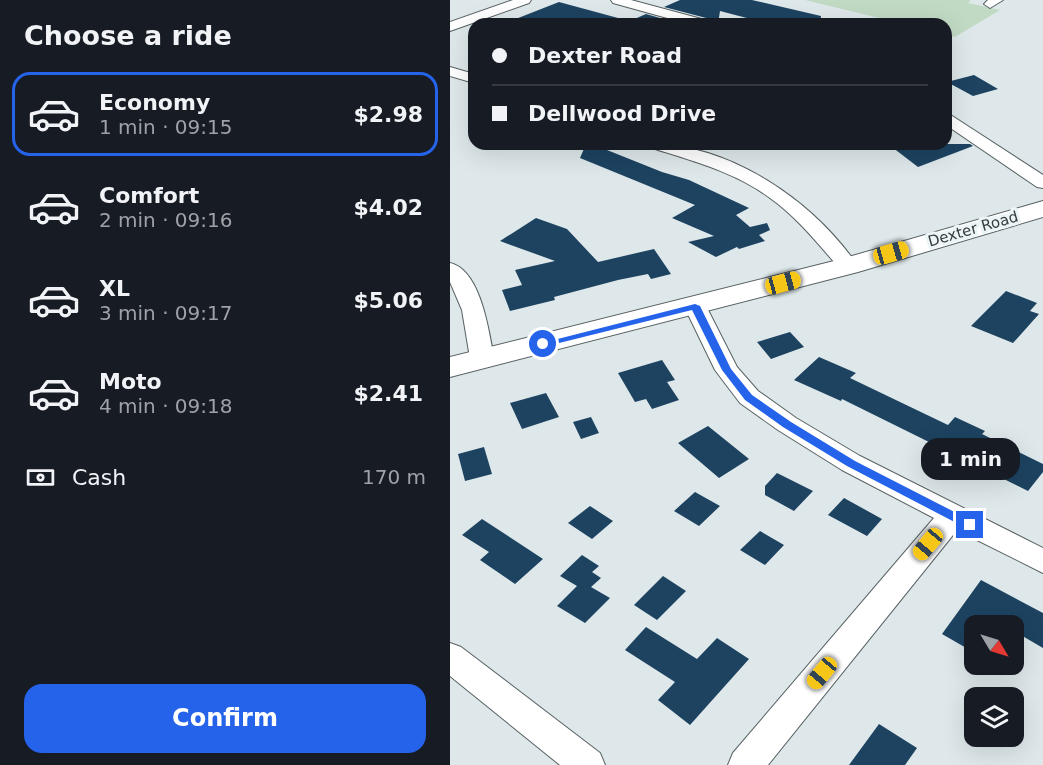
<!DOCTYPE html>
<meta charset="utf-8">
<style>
:root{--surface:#171b24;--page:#242831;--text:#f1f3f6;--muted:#9ea1a6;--line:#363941;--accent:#2563eb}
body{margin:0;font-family:"DejaVu Sans",sans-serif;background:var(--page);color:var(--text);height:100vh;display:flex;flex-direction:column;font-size:22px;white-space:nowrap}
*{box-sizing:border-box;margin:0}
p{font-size:20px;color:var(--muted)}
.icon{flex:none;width:33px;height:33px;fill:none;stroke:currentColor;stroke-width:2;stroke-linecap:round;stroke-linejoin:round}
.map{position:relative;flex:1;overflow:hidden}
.drawer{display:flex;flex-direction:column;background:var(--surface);width:450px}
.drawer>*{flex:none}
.banner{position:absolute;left:18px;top:18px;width:484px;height:132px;border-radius:18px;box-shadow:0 6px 24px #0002;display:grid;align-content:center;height:132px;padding:0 24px;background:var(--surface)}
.needle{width:39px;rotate:128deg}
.controls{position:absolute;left:514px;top:615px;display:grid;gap:12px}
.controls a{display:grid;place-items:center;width:60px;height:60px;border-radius:12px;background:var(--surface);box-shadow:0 6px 24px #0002;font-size:30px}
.end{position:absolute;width:27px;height:27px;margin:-14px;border:8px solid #2563eb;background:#fff;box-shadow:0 0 0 3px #fff}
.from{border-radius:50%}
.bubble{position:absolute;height:42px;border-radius:18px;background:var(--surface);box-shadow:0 6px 24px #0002;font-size:20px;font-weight:600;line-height:42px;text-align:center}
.car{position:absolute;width:18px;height:36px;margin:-18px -9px;border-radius:8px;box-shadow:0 0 4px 2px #0007;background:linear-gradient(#f5c518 24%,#345 0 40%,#f5c518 0 76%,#345 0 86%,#f5c518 0)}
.banner b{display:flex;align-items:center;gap:21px;height:57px;font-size:22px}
.banner b+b{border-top:2px solid var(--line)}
.banner i{width:15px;height:15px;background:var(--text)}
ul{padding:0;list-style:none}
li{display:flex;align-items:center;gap:18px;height:84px;margin:0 12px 9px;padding:0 12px;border:3px solid transparent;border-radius:18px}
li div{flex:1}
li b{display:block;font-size:22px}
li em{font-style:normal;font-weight:600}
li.on{border-color:var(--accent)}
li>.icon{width:54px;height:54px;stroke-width:1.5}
h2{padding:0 24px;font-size:27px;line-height:72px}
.pay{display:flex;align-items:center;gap:15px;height:66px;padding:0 24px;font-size:22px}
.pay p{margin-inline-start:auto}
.primary-button{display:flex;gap:12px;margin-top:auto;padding:12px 24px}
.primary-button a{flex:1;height:69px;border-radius:18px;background:var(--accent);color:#fff;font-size:24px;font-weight:600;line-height:69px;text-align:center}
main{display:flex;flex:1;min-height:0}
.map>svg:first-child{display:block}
.green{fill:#c1dac4}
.building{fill:#1d4361}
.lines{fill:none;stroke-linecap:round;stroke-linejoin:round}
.street-casing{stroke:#576062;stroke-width:2}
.secondary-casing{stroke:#576062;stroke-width:2}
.street{fill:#fff;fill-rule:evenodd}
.secondary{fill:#fff;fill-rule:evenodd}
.route{fill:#2563eb}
.labels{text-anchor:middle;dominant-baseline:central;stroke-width:6;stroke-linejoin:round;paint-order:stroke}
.street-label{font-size:15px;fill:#373b3c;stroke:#ebf5f8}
</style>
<main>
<section class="drawer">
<h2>Choose a ride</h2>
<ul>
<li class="on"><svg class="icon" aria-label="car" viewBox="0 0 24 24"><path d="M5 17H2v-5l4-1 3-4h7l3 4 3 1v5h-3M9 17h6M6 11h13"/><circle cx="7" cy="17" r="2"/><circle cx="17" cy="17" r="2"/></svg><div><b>Economy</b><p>1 min · 09:15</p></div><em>$2.98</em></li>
<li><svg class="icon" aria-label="car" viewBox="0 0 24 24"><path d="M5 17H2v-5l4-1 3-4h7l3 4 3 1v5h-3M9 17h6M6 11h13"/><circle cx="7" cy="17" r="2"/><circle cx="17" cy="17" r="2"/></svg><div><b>Comfort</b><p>2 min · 09:16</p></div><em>$4.02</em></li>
<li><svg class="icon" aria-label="car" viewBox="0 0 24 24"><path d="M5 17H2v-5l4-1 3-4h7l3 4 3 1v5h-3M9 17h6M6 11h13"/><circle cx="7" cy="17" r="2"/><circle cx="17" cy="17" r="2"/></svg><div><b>XL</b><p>3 min · 09:17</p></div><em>$5.06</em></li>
<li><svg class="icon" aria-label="car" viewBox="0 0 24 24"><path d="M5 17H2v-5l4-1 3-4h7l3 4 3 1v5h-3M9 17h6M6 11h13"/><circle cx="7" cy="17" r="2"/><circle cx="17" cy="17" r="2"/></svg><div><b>Moto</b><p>4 min · 09:18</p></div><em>$2.41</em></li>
</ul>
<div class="pay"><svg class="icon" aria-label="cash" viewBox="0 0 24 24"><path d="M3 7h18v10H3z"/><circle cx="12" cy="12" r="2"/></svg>Cash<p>170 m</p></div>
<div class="primary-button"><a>Confirm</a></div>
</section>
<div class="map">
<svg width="593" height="765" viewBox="0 0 593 765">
<rect width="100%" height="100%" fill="#dee8ea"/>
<path class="green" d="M 355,0 L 521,0 L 518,3 L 550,10 L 505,37 L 497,35 L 496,24 L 454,24 Z"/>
<path class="building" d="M 230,0 L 302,0 L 371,16 L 370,24 L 320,24 L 270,11 L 268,24 L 263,24 L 260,19 L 214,7 Z
M 109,2 L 168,18 L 167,24 L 53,24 Z
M 196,14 L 231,24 L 173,24 Z
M 524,75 L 548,89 L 523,96 L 497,82 Z
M 136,144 L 142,144 L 212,172 L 239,180 L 299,208 L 286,215 L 300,227 L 317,223 L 320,230 L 309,235 L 315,241 L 289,249 L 287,247 L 266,257 L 238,242 L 264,236 L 222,218 L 245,205 L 130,158 Z
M 438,144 L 520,144 L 523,146 L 468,167 Z
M 86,218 L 117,229 L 148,262 L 204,249 L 221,274 L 201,279 L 198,274 L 168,280 L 104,297 L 105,300 L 60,311 L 52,290 L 72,285 L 65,270 L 105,261 L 50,241 Z
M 556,291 L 587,303 L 580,311 L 589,314 L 563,343 L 521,326 Z
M 340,332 L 354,347 L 321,359 L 307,342 Z
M 369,357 L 406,373 L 400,378 L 498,425 L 505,417 L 535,431 L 532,434 L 593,464 L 593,472 L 578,491 L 392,399 L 391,401 L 344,380 Z
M 212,360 L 225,380 L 217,382 L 229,400 L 202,409 L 196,399 L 185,402 L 168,373 Z
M 96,393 L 109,417 L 72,429 L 60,403 Z
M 141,417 L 149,433 L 131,439 L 123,422 Z
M 258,426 L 299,459 L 269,478 L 228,443 Z
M 34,447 L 42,474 L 15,481 L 8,454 Z
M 327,473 L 363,491 L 344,511 L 315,495 L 315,486 Z
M 245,492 L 270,506 L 249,526 L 224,511 Z
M 394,498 L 432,519 L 417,536 L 378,515 Z
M 140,506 L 163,521 L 142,539 L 118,523 Z
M 32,519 L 93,559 L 65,584 L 30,560 L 39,552 L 12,535 Z
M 310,531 L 334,545 L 315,565 L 290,550 Z
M 132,555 L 149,566 L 142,572 L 151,578 L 141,587 L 160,598 L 135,623 L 107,606 L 127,586 L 110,576 Z
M 213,576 L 236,591 L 207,620 L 184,605 Z
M 531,580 L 593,613 L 593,648 L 564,631 L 564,626 L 525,626 L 525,653 L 492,634 Z
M 196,627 L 247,659 L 267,638 L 299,659 L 240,725 L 208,700 L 225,682 L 175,650 Z
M 429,724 L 467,748 L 455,765 L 399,765 Z"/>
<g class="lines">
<defs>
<path id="street" d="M 63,0 L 81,0 L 79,3 L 0,31 L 0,22 Z
M 161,0 L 181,0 L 259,21 L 261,24 L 239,24 L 163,3 Z
M 538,0 L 553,0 L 540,8 L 534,4 Z
M 0,67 L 24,74 L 24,83 L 0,76 Z
M 496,112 L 593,175 L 593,188 L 587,187 L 496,125 Z
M 200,144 C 281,144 363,201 408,266 L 405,270 L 398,272 L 391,270 C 369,245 348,218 320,198 C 285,172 243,161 202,148 Z
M 0,263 C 31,270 39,332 44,358 L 40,363 L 32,365 L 24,363 L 20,358 L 12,310 L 0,282 Z
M 245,299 L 253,301 L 256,306 L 287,367 L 308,391 L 346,418 L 410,456 L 593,548 L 593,573 L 507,530 L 318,765 L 278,765 L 283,753 L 484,518 L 392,470 L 328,430 L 290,403 L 265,370 L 234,306 L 237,301 Z
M 0,643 L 11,647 L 150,753 L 155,765 L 110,765 L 0,676 Z"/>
<path id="secondary" d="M 593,201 L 593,217 L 408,272 L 0,377 L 0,357 L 388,260 Z"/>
</defs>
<use href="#street" class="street-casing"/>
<use href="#secondary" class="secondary-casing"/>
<use href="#street" class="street"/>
<use href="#secondary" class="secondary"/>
</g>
<path class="route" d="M 245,304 L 250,306 L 281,369 L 302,395 L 341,422 L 405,461 L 524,522 L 524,528 L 516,528 L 397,466 L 333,427 L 295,400 L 272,370 L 242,310 L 93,347 L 88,344 Z"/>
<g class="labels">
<g class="street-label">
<text transform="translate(523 229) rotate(-16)">Dexter Road</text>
</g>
</g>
</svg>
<div class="controls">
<a><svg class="needle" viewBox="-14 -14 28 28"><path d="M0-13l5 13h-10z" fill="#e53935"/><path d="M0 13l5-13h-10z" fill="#9ea1a6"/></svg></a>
<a><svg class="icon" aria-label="layers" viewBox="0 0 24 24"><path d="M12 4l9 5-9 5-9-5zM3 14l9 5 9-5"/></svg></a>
</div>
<i class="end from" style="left:93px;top:344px"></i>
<i class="end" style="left:520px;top:525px"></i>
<div class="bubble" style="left:471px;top:438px;width:99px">1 min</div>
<i class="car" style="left:441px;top:253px;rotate:74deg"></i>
<i class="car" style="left:333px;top:283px;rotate:75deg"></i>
<i class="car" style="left:478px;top:544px;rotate:220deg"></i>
<i class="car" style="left:372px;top:673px;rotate:220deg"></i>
<div class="banner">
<b><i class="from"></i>Dexter Road</b>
<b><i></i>Dellwood Drive</b>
</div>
</div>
</main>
